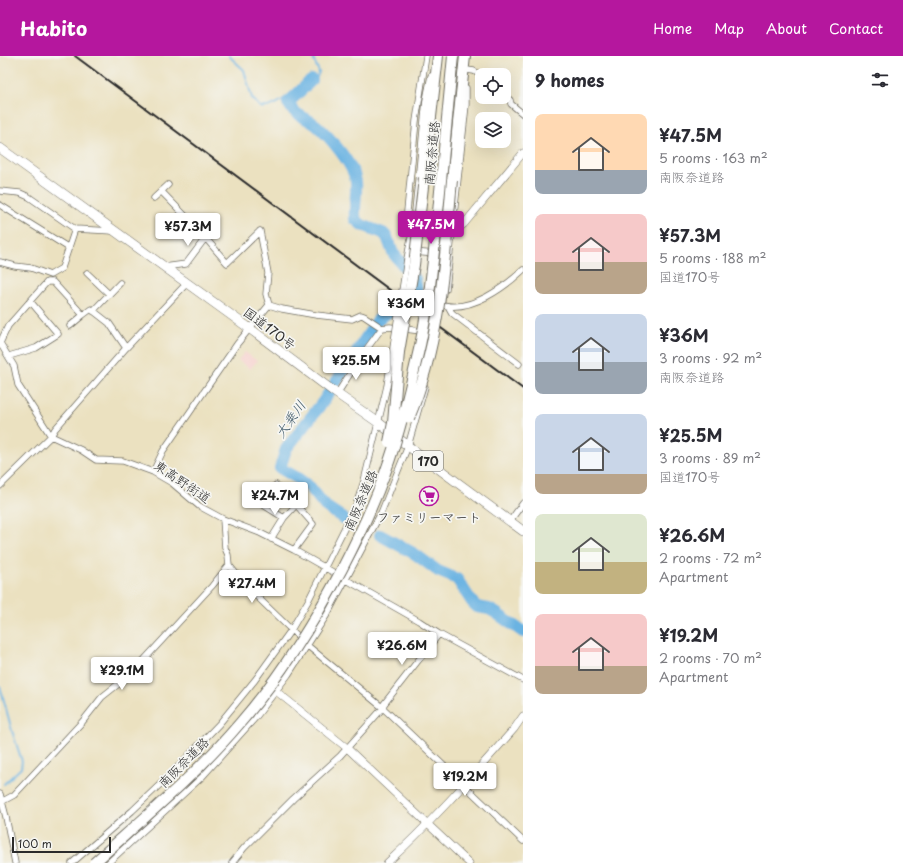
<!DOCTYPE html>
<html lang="en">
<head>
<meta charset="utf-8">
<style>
	:root { --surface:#fff; --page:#f7f7f7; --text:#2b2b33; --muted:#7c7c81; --accent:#b5179e }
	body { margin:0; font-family:"Playpen Sans","Klee One",sans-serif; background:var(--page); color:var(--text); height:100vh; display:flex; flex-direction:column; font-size:15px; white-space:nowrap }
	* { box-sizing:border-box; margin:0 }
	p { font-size:13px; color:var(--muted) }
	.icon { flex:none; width:22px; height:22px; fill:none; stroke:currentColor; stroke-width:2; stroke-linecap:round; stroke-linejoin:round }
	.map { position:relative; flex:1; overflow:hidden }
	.sheet { display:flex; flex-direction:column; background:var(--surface); width:380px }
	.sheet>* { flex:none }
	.fabs { position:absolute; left:475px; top:12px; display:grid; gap:8px }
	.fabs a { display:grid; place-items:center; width:36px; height:36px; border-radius:8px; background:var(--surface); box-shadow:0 4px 16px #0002; font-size:20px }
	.scale { position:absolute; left:12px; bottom:10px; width:99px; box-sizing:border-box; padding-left:4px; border:2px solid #2b2b2b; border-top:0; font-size:11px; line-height:14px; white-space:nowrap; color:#2b2b2b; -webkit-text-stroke:3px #f6f6f2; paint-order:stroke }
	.price { position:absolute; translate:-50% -34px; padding:0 9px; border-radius:4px; background:#fff; color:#222; font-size:13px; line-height:26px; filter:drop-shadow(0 1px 2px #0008) }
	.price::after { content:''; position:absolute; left:50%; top:24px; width:12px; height:9px; margin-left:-6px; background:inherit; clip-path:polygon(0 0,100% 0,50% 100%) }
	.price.active { background:var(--accent); color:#fff }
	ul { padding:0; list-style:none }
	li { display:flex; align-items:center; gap:12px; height:100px; padding:0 12px }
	li span { display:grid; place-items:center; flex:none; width:112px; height:80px; border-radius:8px; color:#555 }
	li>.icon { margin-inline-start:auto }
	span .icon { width:48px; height:48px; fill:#fffc; stroke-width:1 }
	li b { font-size:17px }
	h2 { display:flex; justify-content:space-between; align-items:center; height:48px; padding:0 12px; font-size:17px }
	header { display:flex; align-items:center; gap:24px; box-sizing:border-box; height:56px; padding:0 20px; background:var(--accent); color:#fff }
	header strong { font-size:19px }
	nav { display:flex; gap:22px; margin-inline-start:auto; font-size:14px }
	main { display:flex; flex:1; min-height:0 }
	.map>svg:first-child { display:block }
	.built { fill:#f7d0cc }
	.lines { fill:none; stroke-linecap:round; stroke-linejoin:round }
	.stream { stroke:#6ab3e2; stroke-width:2 }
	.river { stroke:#6ab3e2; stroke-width:12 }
	.minor-casing { stroke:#6e6b5f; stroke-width:7 }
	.tertiary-casing { stroke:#6e6b5f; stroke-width:8 }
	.trunk-casing { stroke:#6e6b5f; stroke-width:10 }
	.motorway-casing { stroke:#6e6b5f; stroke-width:12 }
	.minor { stroke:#fff; stroke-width:5.5 }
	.tertiary { stroke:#fff; stroke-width:7 }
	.trunk { stroke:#fff; stroke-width:9 }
	.motorway { stroke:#fff; stroke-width:10 }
	.rail { stroke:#2b2b2b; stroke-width:2 }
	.minor-bridge-casing { stroke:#6e6b5f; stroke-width:7; stroke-linecap:butt }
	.motorway-bridge-casing { stroke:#6e6b5f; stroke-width:12; stroke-linecap:butt }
	.minor-bridge { stroke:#fff; stroke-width:5.5 }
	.motorway-bridge { stroke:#fff; stroke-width:10 }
	.labels { text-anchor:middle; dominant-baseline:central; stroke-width:3.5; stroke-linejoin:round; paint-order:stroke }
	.shield { fill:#f6f6f2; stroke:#686867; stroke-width:1 }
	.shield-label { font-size:12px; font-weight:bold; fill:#2b2b2b }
	.street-label { font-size:13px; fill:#2b2b2b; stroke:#f6f6f2 }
	.poi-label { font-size:13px; fill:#2b2b2b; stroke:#f6f6f2 }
	.water-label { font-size:14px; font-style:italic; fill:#415b6b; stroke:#f6f6f2 }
</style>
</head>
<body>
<header>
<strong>Habito</strong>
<nav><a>Home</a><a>Map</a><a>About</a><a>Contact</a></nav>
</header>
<main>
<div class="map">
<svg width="523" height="807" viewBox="0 0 523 807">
	<rect width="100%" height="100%" fill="#f6f6f2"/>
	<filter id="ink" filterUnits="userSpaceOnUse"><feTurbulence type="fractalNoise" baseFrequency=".025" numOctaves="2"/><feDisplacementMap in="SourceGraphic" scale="8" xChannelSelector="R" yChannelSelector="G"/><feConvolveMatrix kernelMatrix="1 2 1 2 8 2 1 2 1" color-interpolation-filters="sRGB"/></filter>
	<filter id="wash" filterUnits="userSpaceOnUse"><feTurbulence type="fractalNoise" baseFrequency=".012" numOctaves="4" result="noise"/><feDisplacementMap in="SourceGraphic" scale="16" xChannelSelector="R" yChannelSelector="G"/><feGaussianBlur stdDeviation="0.9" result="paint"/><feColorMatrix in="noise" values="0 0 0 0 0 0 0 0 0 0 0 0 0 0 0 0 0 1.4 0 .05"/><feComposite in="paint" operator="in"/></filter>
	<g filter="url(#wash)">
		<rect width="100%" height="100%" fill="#ebe1c0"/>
		<!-- built -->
		<path class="built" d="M245,296l12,9 -7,8 -12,-9z"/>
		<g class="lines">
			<!-- stream -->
			<path class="stream" d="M229,0l15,14 8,28 8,9c17,3 35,-18 46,-29l6,2 5,-3 2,-5 -7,-16
				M0,630l12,45 10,30 -1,7 -17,16"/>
			<!-- river -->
			<path class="river" d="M312,24l-24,23c10,16 16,12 28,22 13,11 38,40 40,57 1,12 -2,25 -1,37l7,6 21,8 4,4 6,16 22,26 3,17 -8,13 -22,3 -11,9 -55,82 -36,46 -6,19 19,11 11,8 15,19 18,12
				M380,479l35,19 23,17 19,8 15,23 5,5 12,2 7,4 27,19"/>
		</g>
	</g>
	<g filter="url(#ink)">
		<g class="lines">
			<!-- minor casing -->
			<g class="minor-casing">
				<path id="minor" d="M467,14l7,1 8,5
					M504,39l6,5 1,4 12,10
					M0,135l20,2 9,4 46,32 38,2
					M161,135l35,36 31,36 33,-32
					M154,142l14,-13
					M0,149l69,43
					M406,165l10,-100 10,-65
					M413,196l23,2
					M407,203l7,-37 12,-122 5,-24
					M0,206l15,4 16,2 19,7 12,-7 13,-39
					M164,211l22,-3 26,-35
					M87,217l22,21
					M446,233l20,-184v-17
					M269,249l13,4 34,6 36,4 9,-4 3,1 18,12
					M443,249c28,7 61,-17 80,-35
					M448,250l4,7 67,51
					M93,255l27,-28
					M70,270l13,-11
					M0,287l14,23 4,19 33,51 30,14 15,10 27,1 30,11 19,11 27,23 24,13 37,14 34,17 125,71 20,13 84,46
					M0,287l8,-17 39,-44h6l30,33 8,-6 18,14 17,25
					M9,300l27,-8 22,-14 -28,-33
					M337,338l23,-36 22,-30 8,-1 46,6
					M153,416l10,-21 74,-107 32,-39 -3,-11 2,-21 -8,-42
					M0,430l51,-50 4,-7 71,-81 61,-65
					M284,462l-27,-17 19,-16 17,16 20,23 -19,26
					M223,463l2,29 3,7 1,10 17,21 62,60 75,62 140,133
					M510,465l13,-18
					M271,483l13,-21 12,-13
					M0,738l6,23 9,46
					M3,745l11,-6 69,-74 19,-24 29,-23 81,-88 17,-21
					M72,807l60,-52 38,-36 49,-51 36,-44 36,-50 17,-29 48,-96 8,-24 23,-95
					M108,807l95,-87 53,-59 32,-42 40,-62 53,-100 27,-67 17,-59
					M232,807l12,-15 49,-49 47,-43 43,-48 1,-4 55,-70"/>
			</g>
			<!-- tertiary casing -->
			<g class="tertiary-casing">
				<path id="tertiary" d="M406,165l54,6 4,-3 59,-71
					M276,635l71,57 122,115
					M387,807c45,-41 86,-88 127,-134l9,-13"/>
			</g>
			<!-- trunk casing -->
			<g class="trunk-casing">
				<path id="trunk" d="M0,92l249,180 84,63 46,32 29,23 115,85"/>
			</g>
			<!-- motorway casing -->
			<g class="motorway-casing">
				<path id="motorway" d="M424,122l14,-122
					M452,124l13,-124"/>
			</g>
			<!-- minor -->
			<use href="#minor" class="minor"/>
			<!-- tertiary -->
			<use href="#tertiary" class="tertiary"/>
			<!-- trunk -->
			<use href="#trunk" class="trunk"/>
			<!-- motorway -->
			<use href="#motorway" class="motorway"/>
			<!-- rail -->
			<path class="rail" d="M75,0l448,333"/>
			<!-- minor-bridge casing -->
			<g class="minor-bridge-casing">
				<path id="minor-bridge" d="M387,330l20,-127"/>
			</g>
			<!-- motorway-bridge casing -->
			<g class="motorway-bridge-casing">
				<path id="motorway-bridge" d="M409,362c31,-73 36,-160 43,-238
					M389,386l4,-19 6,-71 15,-87 10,-87
					M94,807c50,-45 103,-89 146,-140 41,-47 73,-99 102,-154 16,-31 31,-63 43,-96 14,-38 23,-76 32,-115 12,-48 16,-98 21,-146 5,-52 10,-104 15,-156"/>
			</g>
			<!-- minor-bridge -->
			<use href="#minor-bridge" class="minor-bridge"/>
			<!-- motorway-bridge -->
			<use href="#motorway-bridge" class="motorway-bridge"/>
		</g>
	</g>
	<!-- icons -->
	<defs>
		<g id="supermarket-ring" transform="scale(1)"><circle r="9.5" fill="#f6f6f2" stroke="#b5179e" stroke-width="1.5"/><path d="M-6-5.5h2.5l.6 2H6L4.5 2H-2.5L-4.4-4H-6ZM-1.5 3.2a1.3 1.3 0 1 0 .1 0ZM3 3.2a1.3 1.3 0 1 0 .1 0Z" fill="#b5179e"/></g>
	</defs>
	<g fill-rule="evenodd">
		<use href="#supermarket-ring" x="429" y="440"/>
	</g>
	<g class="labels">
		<!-- shield labels -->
		<rect class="shield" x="413" y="395" width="30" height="20" rx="3"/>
		<g class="shield-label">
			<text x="428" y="405">170</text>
		</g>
		<!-- street labels -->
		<g class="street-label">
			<text transform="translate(431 97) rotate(-85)">南阪奈道路</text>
			<text transform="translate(270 272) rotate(37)">国道170号</text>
			<text transform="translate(183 425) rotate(34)">東高野街道</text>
			<text transform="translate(360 444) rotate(-67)">南阪奈道路</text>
			<text transform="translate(183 706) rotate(-45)">南阪奈道路</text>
		</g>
		<!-- poi labels -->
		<g class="poi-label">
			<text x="429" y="460">ファミリーマート</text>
		</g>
		<!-- water labels -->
		<g class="water-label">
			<text transform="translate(290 363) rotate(-55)">大乗川</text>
		</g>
	</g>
</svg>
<div class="fabs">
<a><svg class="icon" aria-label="locate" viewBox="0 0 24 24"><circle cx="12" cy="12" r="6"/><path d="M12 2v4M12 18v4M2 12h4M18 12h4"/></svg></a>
<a><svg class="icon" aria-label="layers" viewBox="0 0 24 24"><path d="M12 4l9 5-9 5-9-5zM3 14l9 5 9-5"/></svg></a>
</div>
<div class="scale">100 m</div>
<b class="price active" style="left:431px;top:189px">¥47.5M</b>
<b class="price" style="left:188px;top:191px">¥57.3M</b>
<b class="price" style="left:406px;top:268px">¥36M</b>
<b class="price" style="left:356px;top:325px">¥25.5M</b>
<b class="price" style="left:275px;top:460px">¥24.7M</b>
<b class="price" style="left:252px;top:548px">¥27.4M</b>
<b class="price" style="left:402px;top:610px">¥26.6M</b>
<b class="price" style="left:122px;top:635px">¥29.1M</b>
<b class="price" style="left:465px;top:741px">¥19.2M</b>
</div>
<section class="sheet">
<h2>9 homes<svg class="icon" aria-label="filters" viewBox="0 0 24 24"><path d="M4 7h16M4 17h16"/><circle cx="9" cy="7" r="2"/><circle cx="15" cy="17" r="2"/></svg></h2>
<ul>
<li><span style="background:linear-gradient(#ffd9b3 70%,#9aa5b1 0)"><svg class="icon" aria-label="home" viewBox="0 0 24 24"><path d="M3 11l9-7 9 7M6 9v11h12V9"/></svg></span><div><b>¥47.5M</b><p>5 rooms · 163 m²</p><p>南阪奈道路</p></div></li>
<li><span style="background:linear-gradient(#f6c9c9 60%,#b9a48a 0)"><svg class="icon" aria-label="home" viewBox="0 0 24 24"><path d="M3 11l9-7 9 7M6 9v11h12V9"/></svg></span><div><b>¥57.3M</b><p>5 rooms · 188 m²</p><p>国道170号</p></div></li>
<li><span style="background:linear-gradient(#c9d6e8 60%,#9aa5b1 0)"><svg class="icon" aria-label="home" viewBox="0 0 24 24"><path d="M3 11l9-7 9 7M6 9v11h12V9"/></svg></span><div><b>¥36M</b><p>3 rooms · 92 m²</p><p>南阪奈道路</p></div></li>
<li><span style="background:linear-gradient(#c9d6e8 75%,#b9a48a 0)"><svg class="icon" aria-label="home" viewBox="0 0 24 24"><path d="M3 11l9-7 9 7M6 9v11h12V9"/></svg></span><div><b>¥25.5M</b><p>3 rooms · 89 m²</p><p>国道170号</p></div></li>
<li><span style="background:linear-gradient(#dfe7d0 60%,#c2b280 0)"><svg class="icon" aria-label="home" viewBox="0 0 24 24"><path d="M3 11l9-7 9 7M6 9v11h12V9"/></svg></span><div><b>¥26.6M</b><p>2 rooms · 72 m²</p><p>Apartment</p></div></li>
<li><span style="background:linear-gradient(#f6c9c9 65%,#b9a48a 0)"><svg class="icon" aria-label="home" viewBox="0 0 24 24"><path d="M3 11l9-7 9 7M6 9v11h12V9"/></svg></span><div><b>¥19.2M</b><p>2 rooms · 70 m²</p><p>Apartment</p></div></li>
</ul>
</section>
</main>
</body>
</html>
